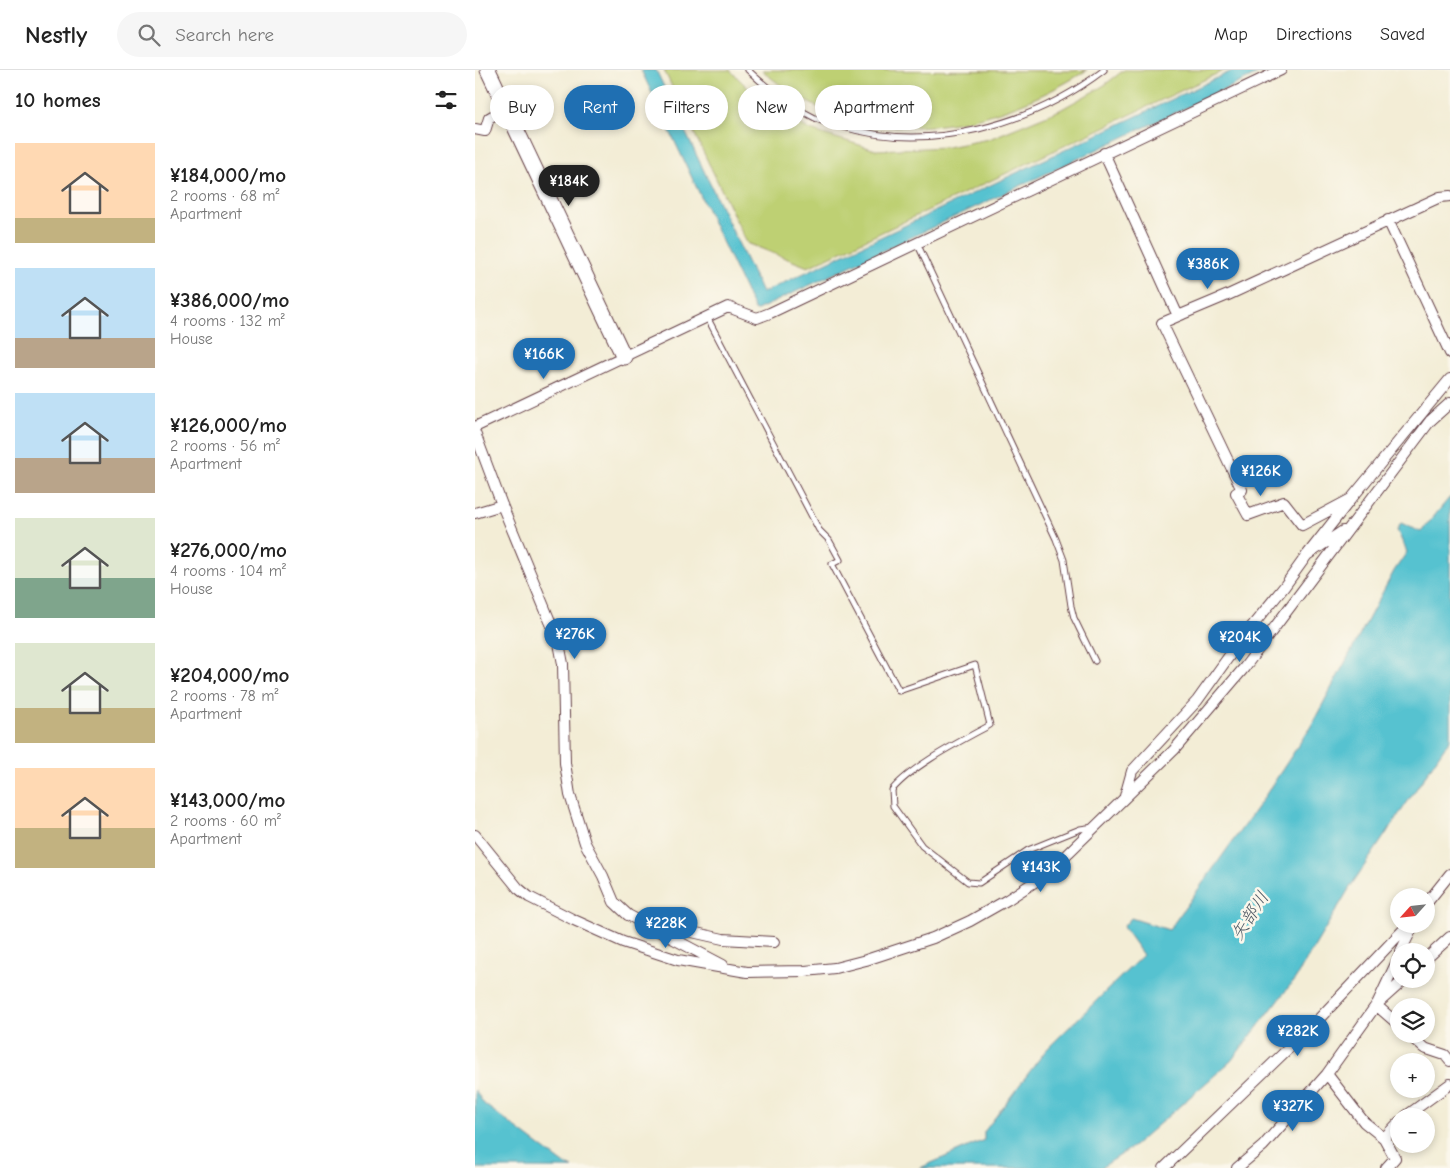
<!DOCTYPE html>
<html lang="en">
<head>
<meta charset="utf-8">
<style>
	:root { --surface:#fff; --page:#f6f6f6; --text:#222; --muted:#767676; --line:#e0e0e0; --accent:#1f6fb2 }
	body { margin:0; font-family:"Comic Neue","Klee One",sans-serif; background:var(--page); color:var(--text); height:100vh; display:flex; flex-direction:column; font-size:19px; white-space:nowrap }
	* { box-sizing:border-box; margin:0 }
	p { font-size:16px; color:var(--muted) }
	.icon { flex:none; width:28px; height:28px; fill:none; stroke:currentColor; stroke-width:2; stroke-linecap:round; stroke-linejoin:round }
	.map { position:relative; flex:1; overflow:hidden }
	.details { display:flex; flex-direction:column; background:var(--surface); width:475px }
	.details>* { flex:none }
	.guide { position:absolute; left:15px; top:15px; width:475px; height:45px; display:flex; gap:10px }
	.needle { width:32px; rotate:243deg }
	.fabs { position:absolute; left:915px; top:818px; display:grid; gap:10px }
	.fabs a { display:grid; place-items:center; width:45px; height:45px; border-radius:50%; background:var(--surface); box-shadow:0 2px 8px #0003; font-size:25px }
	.price { position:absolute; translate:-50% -42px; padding:0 11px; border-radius:18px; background:var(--accent); color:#fff; font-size:16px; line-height:32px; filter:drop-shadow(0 1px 2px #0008) }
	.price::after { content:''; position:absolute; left:50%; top:30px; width:15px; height:11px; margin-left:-8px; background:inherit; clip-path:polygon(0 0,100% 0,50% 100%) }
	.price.on { background:#222; color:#fff }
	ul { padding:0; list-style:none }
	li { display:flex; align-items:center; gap:15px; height:125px; padding:0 15px }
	li span { display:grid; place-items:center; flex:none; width:140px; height:100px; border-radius:0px; color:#555 }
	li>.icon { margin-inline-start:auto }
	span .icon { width:60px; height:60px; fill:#fffc; stroke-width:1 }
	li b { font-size:21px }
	h2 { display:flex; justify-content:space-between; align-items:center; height:60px; padding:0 15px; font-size:21px }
	.tag { padding:0 18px; border-radius:22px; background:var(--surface); box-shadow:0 2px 8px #0003; font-size:18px; line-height:45px }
	.tag.on { background:var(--accent); color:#fff }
	header { display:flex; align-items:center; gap:30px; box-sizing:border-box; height:70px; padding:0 25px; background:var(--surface); border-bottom:1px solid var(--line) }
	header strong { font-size:24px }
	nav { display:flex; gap:28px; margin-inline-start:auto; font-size:18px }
	.search { width:350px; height:45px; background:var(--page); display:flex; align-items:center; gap:12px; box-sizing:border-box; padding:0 18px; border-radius:28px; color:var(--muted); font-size:19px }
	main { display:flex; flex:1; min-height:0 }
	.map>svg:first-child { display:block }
	.green { fill:#bed073; stroke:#84784f }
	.water { fill:#56c2d0; stroke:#50707e }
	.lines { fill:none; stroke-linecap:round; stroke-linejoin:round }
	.lane-casing { stroke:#633e45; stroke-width:7 }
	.street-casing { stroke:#633e45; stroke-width:12 }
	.secondary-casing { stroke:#633e45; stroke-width:17 }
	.lane { stroke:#fff; stroke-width:5 }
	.street { stroke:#fff; stroke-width:10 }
	.secondary { stroke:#fff; stroke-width:15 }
	.labels { text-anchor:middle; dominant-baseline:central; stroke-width:5; stroke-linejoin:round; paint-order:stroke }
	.water-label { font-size:18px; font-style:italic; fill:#4e5865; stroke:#fbf7ec }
</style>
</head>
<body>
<header>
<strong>Nestly</strong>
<div class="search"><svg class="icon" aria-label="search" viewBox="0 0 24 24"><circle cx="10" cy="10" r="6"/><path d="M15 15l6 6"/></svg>Search here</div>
<nav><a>Map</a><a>Directions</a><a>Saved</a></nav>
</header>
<main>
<section class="details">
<h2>10 homes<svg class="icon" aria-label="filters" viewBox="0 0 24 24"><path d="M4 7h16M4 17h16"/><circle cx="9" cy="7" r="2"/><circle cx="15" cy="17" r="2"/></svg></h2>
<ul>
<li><span style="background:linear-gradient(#ffd9b3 75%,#c2b280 0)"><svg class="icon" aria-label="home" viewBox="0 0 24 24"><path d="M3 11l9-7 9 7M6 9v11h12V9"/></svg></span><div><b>¥184,000/mo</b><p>2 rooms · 68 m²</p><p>Apartment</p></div></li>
<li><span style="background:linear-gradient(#bfe0f5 70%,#b9a48a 0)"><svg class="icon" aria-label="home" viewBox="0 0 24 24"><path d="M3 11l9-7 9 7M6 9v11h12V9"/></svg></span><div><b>¥386,000/mo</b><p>4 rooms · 132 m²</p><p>House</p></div></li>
<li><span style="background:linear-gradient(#bfe0f5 65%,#b9a48a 0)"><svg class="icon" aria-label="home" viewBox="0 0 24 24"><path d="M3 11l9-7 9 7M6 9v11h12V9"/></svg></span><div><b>¥126,000/mo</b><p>2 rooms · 56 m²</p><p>Apartment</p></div></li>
<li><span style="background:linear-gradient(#dfe7d0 60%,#7fa58c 0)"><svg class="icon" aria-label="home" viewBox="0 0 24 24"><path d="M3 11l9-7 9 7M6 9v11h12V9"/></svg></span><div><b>¥276,000/mo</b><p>4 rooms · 104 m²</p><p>House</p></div></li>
<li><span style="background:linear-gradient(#dfe7d0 65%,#c2b280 0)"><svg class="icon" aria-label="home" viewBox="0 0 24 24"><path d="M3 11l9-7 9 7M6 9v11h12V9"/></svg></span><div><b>¥204,000/mo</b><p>2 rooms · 78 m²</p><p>Apartment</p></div></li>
<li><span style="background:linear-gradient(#ffd9b3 60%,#c2b280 0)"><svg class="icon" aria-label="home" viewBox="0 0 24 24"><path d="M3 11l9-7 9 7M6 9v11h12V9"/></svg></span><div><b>¥143,000/mo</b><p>2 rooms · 60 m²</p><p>Apartment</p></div></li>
</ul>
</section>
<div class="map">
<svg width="975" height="1098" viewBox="0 0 975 1098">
	<rect width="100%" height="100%" fill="#fbf7ec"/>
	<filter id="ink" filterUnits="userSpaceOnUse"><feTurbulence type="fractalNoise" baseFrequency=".02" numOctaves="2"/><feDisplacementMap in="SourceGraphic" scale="10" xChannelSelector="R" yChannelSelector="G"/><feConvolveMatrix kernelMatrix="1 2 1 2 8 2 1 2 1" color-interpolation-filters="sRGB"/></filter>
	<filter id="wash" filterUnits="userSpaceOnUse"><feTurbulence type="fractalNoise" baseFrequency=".0096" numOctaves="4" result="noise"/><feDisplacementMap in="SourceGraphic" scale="20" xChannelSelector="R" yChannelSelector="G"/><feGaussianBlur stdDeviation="1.12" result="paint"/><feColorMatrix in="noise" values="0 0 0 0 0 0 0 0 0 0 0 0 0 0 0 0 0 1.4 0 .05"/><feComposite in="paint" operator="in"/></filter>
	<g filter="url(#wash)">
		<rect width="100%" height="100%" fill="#f3edd6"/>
		<!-- green -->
		<path class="green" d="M189,0h66l27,27 53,33 66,20 71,-3 42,-8 71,-29 43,-24 21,-16h101l-417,197 -61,-24z
			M287,0l310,1 15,-1c-100,64 -229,87 -325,0z"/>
		<!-- water -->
		<path class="water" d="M166,0h15l106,223 472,-223h32l-511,241z
			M975,427v242l-98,145 -57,95 -64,82 -97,85 -33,22h-181l64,-28v-8l62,-82 97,-95 -20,-28 8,-9 38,12 94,-131 48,-73 83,-155 13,-19 -10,-22 4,-7 20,9z
			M0,1020l9,14 80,60 9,4h-98z"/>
	</g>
	<g filter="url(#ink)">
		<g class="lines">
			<!-- lane casing -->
			<g class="lane-casing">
				<path id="lane" d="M273,0c20,19 42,36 67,48 8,4 17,6 25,8 89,28 192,-1 264,-56
					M442,173l139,296 8,21 7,46 3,12 21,43
					M232,247l112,213 10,10 11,20 -8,4 67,127 76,-26 15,60c-29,16 -77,40 -98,65l1,16 29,40 46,36 11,1 49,-33 52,-21 14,-2"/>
			</g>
			<!-- street casing -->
			<g class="street-casing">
				<path id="street" d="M0,59l10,2 4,-13 17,-10
					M629,83l74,163 50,-21 212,-98 10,-1
					M913,150l62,133
					M708,244l-21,9 80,167 -6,3 12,22 36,-13 18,23 49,-26 -44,56
					M0,357l253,-120 29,11 13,-5 511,-243
					M0,363l27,72 57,138 4,21 2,99 5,32 15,48 18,33 11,26 14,13 95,50
					M876,429l99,-120
					M0,443l27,-8
					M650,726l7,-25 65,-70 43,-60 44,-54 23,-32 36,-24
					M0,765l43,53 11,9 45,23 49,22 55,18 69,12 58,-1 30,-3 31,-8 67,-22 37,-17 37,-21 29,-19 27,-23 111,-108 70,-82 186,-247 20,-18
					M951,834l24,-30
					M177,853l71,16 51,3
					M926,881l13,-27
					M951,889l24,-22
					M924,955l-23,-20 29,-26
					M933,964l16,14 21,7 5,6
					M852,1004l37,48 20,16 15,-16
					M931,1046l44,-32
					M909,1068l11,20 -9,10
					M689,1098l151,-145 94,-99
					M762,1098l26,-22 64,-72 50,-70 22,-47"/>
			</g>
			<!-- secondary casing -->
			<g class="secondary-casing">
				<path id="secondary" d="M13,0l136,287"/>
			</g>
			<!-- lane -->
			<use href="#lane" class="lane"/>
			<!-- street -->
			<use href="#street" class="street"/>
			<!-- secondary -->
			<use href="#secondary" class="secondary"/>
		</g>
	</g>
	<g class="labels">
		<!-- water labels -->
		<g class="water-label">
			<text transform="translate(775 846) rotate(-57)">矢部川</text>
		</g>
	</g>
</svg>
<div class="fabs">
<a><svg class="needle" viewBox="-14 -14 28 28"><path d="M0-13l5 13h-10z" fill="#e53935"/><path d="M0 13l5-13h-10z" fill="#767676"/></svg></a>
<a><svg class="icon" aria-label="locate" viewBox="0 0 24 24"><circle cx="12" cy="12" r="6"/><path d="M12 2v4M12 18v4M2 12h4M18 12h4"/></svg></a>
<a><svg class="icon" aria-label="layers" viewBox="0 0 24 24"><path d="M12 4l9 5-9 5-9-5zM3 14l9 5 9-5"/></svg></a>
<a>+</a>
<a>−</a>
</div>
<b class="price on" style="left:94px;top:137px">¥184K</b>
<b class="price" style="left:733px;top:220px">¥386K</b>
<b class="price" style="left:69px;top:310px">¥166K</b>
<b class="price" style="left:786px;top:427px">¥126K</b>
<b class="price" style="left:100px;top:590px">¥276K</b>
<b class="price" style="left:765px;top:593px">¥204K</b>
<b class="price" style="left:566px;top:823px">¥143K</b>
<b class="price" style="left:191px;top:879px">¥228K</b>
<b class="price" style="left:823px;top:987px">¥282K</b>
<b class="price" style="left:818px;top:1062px">¥327K</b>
<div class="guide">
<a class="tag">Buy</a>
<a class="tag on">Rent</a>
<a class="tag">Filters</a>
<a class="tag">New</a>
<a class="tag">Apartment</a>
</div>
</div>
</main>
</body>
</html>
